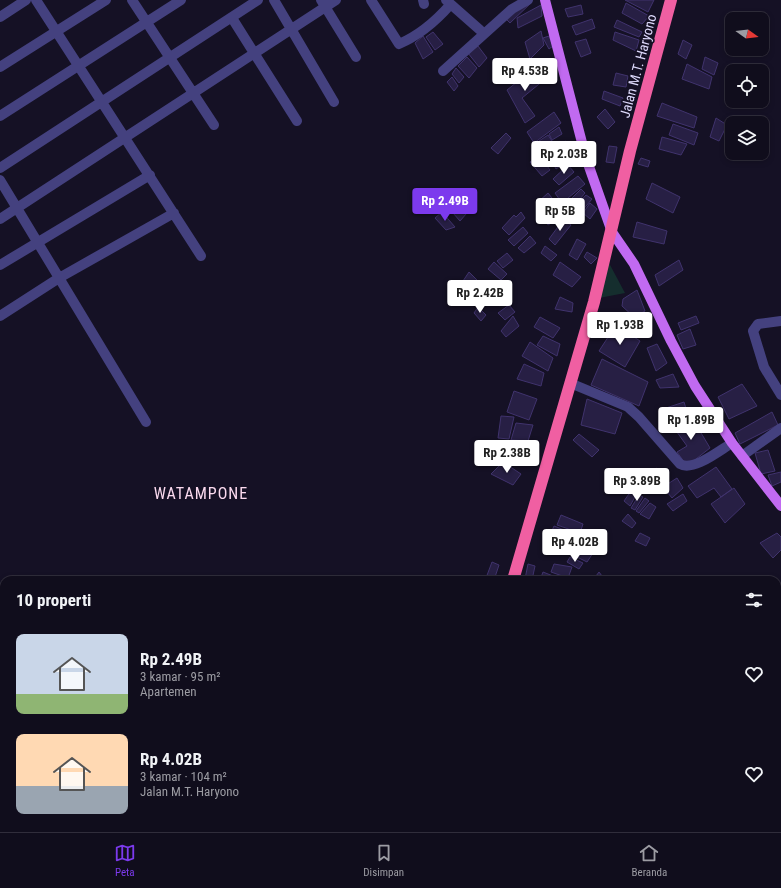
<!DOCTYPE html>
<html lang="id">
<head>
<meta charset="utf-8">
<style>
	:root { --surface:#100d1c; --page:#1e1b29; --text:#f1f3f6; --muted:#9c9ca3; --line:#302d3b; --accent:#7c3aed }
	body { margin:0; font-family:"Roboto Condensed",sans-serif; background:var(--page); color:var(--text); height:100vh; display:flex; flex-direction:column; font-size:15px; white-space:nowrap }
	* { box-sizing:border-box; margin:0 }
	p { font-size:13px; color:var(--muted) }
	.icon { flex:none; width:22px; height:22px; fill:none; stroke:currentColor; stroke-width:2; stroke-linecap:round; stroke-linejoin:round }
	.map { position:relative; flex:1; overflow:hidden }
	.side { position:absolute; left:0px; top:576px; width:781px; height:256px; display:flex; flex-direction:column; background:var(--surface); border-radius:12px 12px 0 0; box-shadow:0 2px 6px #0003,0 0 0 1px var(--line) }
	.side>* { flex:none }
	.needle { width:26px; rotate:104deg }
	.tools { position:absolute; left:725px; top:12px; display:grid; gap:8px }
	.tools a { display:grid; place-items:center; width:44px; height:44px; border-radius:8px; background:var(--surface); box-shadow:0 2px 6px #0003,0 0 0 1px var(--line); font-size:20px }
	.price { position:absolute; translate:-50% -34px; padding:0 9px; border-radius:4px; background:#fff; color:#222; font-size:13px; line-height:26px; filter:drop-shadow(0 1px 2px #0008) }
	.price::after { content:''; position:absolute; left:50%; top:24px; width:12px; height:9px; margin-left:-6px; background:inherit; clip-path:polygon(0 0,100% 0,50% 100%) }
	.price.selected { background:var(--accent); color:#fff }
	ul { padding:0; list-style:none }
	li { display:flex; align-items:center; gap:12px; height:100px; padding:0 16px }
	li span { display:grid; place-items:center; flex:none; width:112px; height:80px; border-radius:8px; color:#555 }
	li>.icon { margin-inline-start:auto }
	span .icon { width:48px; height:48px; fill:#fffc; stroke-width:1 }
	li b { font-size:17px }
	h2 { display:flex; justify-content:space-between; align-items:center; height:48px; padding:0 16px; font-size:17px }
	.menu { display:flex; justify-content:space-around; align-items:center; height:56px; border-top:1px solid var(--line); background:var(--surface); font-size:11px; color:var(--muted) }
	.menu a { display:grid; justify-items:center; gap:2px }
	.menu .selected { color:var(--accent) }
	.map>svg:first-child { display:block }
	.park { fill:#152e2e }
	.building { fill:#271f44; stroke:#40336d }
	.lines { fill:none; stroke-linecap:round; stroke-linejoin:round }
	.minor { stroke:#44417f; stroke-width:10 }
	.major { stroke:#c16af1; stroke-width:10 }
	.highway { stroke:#f05fa2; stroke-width:12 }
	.labels { text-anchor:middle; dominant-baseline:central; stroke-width:3.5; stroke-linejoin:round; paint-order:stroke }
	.street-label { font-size:14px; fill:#ddd9fb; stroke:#151125 }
	.quarter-label { font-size:16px; letter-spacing:1px; fill:#fbdaef; stroke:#151125 }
</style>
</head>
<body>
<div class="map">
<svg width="781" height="832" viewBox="0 0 781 832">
	<rect width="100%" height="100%" fill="#151125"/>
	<!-- park -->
	<path class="park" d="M609,263l16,30 -26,5z"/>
	<!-- building -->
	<path class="building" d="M625,0h29l-6,12z
		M532,2l-22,21 -9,-9z
		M626,3l23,13 -7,8 -20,-11z
		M541,5l1,11 -24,12 -1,-10z
		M581,5l2,9 -15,3 -3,-8z
		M592,19l3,9 -19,7 -4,-9z
		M617,20l25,12 -3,5 -25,-10z
		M541,31l3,14 -14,14 -5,-17z
		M433,32l10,12 -8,6 -9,-13z
		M615,32l24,8 -3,11 -23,-11z
		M423,36l10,16 -10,7 -8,-16z
		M549,36l4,10 -4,3 -6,-11z
		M586,39l5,14 -10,4 -6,-15z
		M683,40l9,5 -6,14 -8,-5z
		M478,46l9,12 -8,9 -11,-14z
		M467,57l10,11 -8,10 -11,-12z
		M705,57l13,6 -4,12 -12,-6z
		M687,64l25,13 -3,12 -27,-10z
		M537,66l7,14 -22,18 13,18 -10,7 -18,-33z
		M456,68l8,9 -5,6 -7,-9z
		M616,73l12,3 -2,11 -13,-2z
		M452,77l6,9 -4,5 -7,-9z
		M604,91l19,7 -3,8 -18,-7z
		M662,103l35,14 -3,11 -37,-12z
		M605,109l10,13 -7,7 -11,-12z
		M554,112l7,11 -27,20 -7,-11z
		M716,118l11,7 -8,16 -9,-4z
		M673,124l25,9 -4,12 -25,-10z
		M559,127l3,7 -10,6 -3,-6z
		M506,133l5,5 -13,16 -7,-6z
		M548,135l4,6 -12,8 -4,-6z
		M662,137l25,7 -6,11 -22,-6z
		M566,141l10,15 -20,13 -8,-16z
		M609,146l8,1 -3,16 -8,-1z
		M539,155l11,15 -8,6 -12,-14z
		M641,158l9,3 -2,6 -10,-3z
		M568,165l6,7 -15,13 -6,-6z
		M578,176l7,8 -23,19 -7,-10z
		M652,183l28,14 -7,16 -27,-14z
		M581,189l4,4 -12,14 -5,-5z
		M548,193l8,10 -10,9 -8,-10z
		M586,195l6,4 -11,13 -6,-5z
		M466,200l7,6 -13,15 -7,-8z
		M590,203l7,6 -7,10 -7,-6z
		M442,212l13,15 -9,3 -11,-12z
		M521,212l4,6 -16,17 -7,-7 12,-13 2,2z
		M555,212l3,7 -10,6 -3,-5z
		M563,220l8,5 -16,20 -6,-6z
		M637,222l30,9 -3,13 -31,-7z
		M523,227l5,6 -14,13 -6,-6z
		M530,236l6,7 -12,10 -6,-5z
		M577,239l9,5 -9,16 -8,-5z
		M545,246l12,9 -6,6 -10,-8z
		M587,252l10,6 -6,6 -7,-7z
		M507,253l6,7 -10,8 -6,-7z
		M679,260l4,10 -24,16 -4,-11z
		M494,262l13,12 -6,6 -13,-11z
		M560,262l21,15 -9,10 -19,-12z
		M469,272l8,8 -9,9 -7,-5z
		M637,290l8,21 -11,6 -12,-11 1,-7z
		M503,291l6,7 -10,8 -6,-7z
		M560,297l13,6 -1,9 -17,-3z
		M509,305l6,7 -10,8 -7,-7z
		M478,307l8,8 -5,6 -7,-8z
		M513,316l6,10 -13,11 -5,-6z
		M696,316l3,7 -18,7 -3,-7z
		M540,317l20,11 -7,10 -19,-11z
		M616,325l24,16 -15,26 -26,-16z
		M690,329l6,16 -13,4 -6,-14z
		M543,336l17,8 -3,12 -20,-11z
		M530,342l23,16 -5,13 -26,-15z
		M657,344l10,19 -11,8 -9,-23z
		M602,359l46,23 -9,24 -48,-21z
		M524,364l20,9 -3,13 -24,-7z
		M673,374l6,13 -19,1 -4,-8z
		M742,384l15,22 -28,13 -11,-22z
		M514,391l23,8 -8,21 -22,-8z
		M587,399l35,14 -7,21 -34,-9z
		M684,402l4,13 -16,8 -6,-15z
		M772,412l6,13 -38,19 -5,-11z
		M501,416l13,1 -5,22 -11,-1z
		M691,416l19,32 -23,18 -10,-14 10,-6 -13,-18z
		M516,423l17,2 -5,16 -17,-1z
		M579,434l20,16 -7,7 -19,-17z
		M503,442l13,8 -11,9 -11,-9z
		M768,450l7,21 -14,3 -6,-21z
		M503,462l18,12 -8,11 -22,-11z
		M716,467l16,22 -11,8 -7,-9 -17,10 -9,-12z
		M657,468l7,8 -13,10 -8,-8z
		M781,472v10l-9,4 -4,-11z
		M677,478l6,10 -11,10 -9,-11z
		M633,488l4,5 -7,13 -6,-5z
		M734,488l11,16 -20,19 -14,-19z
		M683,494l4,7 -14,10 -6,-7z
		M639,495l4,2 -8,13 -4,-2z
		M645,498l4,3 -10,12 -3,-2z
		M650,503l6,4 -7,12 -9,-5z
		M628,514l8,9 -4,5 -10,-7z
		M561,515l22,9 -3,9 -23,-8z
		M554,526l23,9 -4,16 -25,-11z
		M640,533l10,5 -4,8 -11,-5z
		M777,533l4,4v13l-8,8 -13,-15z
		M578,546l15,7 -6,9 -14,-7z
		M570,557l13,6 -4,6 -12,-7z
		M492,562l7,3 -5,15 -8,-2z
		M528,564l7,2 -3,14 -7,-1z
		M554,564l18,3 -4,11 -17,-6z
		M543,572l20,8h-23z
		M599,572l6,8h-12z
		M487,828h15l3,3 -14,1z
		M586,828h15l-4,4h-14z"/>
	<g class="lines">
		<!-- minor -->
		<path class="minor" d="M36,0l165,256
			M132,0l82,125
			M274,0l60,102
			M321,0l35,57
			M371,0l28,44c21,-9 36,-22 51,-39
			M423,0l1,4
			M446,0l34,30
			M0,17l26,-17
			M232,18l65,103
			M0,67l106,-67
			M443,71l69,-62 16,-9
			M0,116l181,-116
			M0,168l258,-168
			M0,180l146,242
			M0,219l336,-219
			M0,265l150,-90
			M0,316l59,-38 115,-65
			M781,321l-23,3 -5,7 11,36 17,28
			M570,383l58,24 11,10 41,47c13,8 40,-14 52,-21
			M742,456l39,-28
			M0,639l4,-1
			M247,828l3,4
			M335,828l4,4
			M606,828l6,4
			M224,832l2,-4"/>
		<!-- major -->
		<path class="major" d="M545,0l41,158 26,74 22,32 37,77 24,45 37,57 49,63"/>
		<!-- highway -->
		<path class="highway" d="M513,580l81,-278 36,-151 41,-151
			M440,832l1,-4"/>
	</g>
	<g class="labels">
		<!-- street labels -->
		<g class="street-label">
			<text transform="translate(638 66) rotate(-75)">Jalan M.T. Haryono</text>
		</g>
		<!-- quarter labels -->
		<g class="quarter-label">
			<text x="201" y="493">WATAMPONE</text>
		</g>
	</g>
</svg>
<div class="tools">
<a><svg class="needle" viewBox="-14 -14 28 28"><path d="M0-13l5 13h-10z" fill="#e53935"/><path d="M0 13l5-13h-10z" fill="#9c9ca3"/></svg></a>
<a><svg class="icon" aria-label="locate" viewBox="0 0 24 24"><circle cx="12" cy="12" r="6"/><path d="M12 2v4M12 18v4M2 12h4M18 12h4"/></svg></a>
<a><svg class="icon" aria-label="layers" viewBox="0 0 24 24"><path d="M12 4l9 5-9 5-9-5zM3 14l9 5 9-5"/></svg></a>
</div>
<b class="price" style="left:525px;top:92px">Rp 4.53B</b>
<b class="price" style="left:564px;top:175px">Rp 2.03B</b>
<b class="price selected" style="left:445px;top:222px">Rp 2.49B</b>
<b class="price" style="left:560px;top:232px">Rp 5B</b>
<b class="price" style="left:480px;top:314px">Rp 2.42B</b>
<b class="price" style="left:620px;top:346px">Rp 1.93B</b>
<b class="price" style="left:691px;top:441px">Rp 1.89B</b>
<b class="price" style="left:507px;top:474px">Rp 2.38B</b>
<b class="price" style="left:637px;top:502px">Rp 3.89B</b>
<b class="price" style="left:575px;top:563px">Rp 4.02B</b>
<section class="side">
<h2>10 properti<svg class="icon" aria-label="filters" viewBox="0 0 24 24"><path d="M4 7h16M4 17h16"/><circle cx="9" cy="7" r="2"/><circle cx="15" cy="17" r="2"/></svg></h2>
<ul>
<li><span style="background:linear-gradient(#c9d6e8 75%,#8fb573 0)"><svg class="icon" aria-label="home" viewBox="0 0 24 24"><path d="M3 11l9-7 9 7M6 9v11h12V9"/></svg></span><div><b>Rp 2.49B</b><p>3 kamar · 95 m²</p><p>Apartemen</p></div><svg class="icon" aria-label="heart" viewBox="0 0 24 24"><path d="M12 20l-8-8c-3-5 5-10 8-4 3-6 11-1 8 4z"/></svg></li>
<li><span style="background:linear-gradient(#ffd9b3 65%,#9aa5b1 0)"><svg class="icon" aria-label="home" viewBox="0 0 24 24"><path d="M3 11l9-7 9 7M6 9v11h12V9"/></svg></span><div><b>Rp 4.02B</b><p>3 kamar · 104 m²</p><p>Jalan M.T. Haryono</p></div><svg class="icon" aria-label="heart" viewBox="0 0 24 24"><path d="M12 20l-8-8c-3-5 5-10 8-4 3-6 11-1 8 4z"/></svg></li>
</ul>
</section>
</div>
<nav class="menu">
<a class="selected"><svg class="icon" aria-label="map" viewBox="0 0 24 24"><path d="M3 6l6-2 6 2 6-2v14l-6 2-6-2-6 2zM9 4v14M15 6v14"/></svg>Peta</a>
<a><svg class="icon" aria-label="saved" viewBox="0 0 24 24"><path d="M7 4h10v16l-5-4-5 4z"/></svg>Disimpan</a>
<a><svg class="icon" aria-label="home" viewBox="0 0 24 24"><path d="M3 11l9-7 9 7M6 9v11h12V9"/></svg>Beranda</a>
</nav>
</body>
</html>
